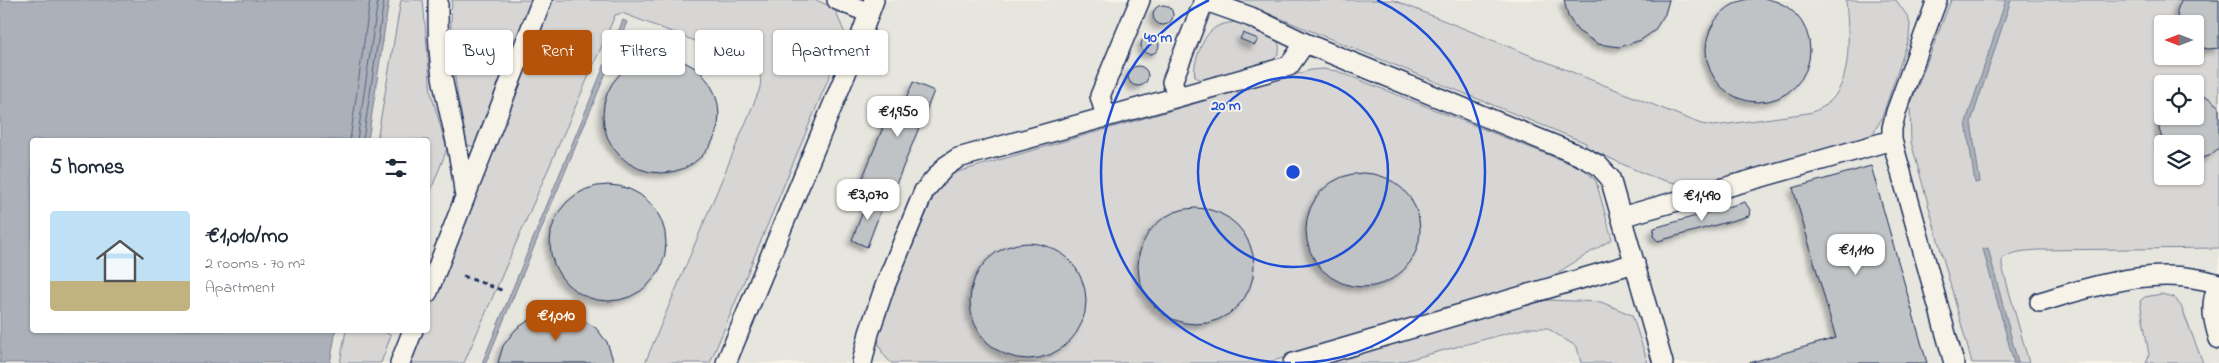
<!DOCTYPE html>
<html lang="en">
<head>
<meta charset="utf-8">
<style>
	:root { --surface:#fff; --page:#f6f6f7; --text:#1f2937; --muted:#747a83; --accent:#b45309 }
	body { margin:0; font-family:"Indie Flower",sans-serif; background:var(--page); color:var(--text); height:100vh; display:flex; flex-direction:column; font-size:19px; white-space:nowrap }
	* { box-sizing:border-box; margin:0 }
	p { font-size:16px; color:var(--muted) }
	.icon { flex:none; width:28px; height:28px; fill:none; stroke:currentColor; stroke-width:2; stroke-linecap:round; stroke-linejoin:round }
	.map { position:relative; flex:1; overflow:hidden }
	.panel { position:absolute; left:30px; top:138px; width:400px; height:195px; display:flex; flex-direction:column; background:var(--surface); border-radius:5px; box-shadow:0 1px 4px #0004 }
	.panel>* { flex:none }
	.top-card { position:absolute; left:445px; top:30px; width:475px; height:45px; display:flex; gap:10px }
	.needle { width:32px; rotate:270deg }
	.controls { position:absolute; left:2154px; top:15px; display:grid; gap:10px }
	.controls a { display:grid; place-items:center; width:50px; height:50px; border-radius:5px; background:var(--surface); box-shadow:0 1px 4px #0004; font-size:25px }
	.price { position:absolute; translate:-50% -42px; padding:0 11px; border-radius:10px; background:#fff; color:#222; font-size:16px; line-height:32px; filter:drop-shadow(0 1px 2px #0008) }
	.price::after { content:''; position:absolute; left:50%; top:30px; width:15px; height:11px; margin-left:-8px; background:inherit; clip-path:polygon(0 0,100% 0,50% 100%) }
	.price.on { background:var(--accent); color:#fff }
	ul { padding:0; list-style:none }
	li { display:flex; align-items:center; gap:15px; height:125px; padding:0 20px }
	li span { display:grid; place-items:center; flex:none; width:140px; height:100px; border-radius:5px; color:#555 }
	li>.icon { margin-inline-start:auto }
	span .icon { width:60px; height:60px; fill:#fffc; stroke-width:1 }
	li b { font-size:21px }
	h2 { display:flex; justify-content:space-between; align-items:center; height:60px; padding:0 20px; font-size:21px }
	.chip { padding:0 18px; border-radius:5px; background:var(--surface); box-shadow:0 1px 4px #0004; font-size:18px; line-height:45px }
	.chip.on { background:var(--accent); color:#fff }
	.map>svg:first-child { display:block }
	.built { fill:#e6e5de; fill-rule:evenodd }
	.green { fill:#d7d6d4; stroke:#798299; fill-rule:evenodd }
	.water { fill:#acb0b9; stroke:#727c95 }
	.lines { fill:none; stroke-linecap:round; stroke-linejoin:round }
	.shore { stroke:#556382; stroke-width:1 }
	.building { fill:#c0c3c5; stroke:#1b2f5e; filter:url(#shadow) }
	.service-casing { stroke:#1b2f5e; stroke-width:22 }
	.path { stroke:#1b2f5e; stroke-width:3; stroke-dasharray:5 4; stroke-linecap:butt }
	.service { stroke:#f7f3e8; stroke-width:19 }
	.ring { fill:none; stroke:#1d4ed8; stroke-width:2.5 }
	.centre { fill:#1d4ed8; stroke:#f7f3e8; stroke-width:2.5 }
	.ring-label { font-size:15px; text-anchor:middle; font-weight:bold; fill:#1d4ed8; stroke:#f7f3e8; stroke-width:4; stroke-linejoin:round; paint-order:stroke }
</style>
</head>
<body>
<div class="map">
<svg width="2219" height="363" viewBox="0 0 2219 363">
	<defs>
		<filter id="shadow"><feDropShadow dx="-4.5" dy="4.5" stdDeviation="2.5" flood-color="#0004"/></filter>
	</defs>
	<rect width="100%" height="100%" fill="#f7f3e8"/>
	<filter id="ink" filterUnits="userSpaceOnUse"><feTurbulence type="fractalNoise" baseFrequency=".02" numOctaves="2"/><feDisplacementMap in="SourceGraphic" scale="10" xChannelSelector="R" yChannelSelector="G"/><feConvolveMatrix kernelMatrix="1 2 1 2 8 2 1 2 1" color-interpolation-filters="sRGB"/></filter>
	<g filter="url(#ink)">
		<!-- built -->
		<path class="built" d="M372,0h1847v363h-1921l7,-33h123v-190h-84zM2162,24h33v32h-33zM2162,84h33v32h-33zM2162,144h33v32h-33z"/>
		<!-- green -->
		<path class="green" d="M401,0h22l8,93 16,56 -19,49v-58h-51z
			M452,0h82l-59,147 -8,-2 -10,-53 -7,-52z
			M552,0h264l18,8 12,28 -136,327h-65l114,-272c3,-11 2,-19 -6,-28l-131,-50 -7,2 -2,5 -149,343h-56l13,-33h7v-17z
			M1235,0h158l308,124 13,2 94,-13c48,-11 41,-74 38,-113h50l12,17 2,7 -1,14 -28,82 -8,13 -8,6 -160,45c-42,5 -82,-21 -119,-37v-4z
			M1951,0h268v248l-180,2c-12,1 -27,1 -37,9v7l27,97h-57l-61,-221 -1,-36zM2162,24h33v32h-33zM2162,84h33v32h-33zM2162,144h33v32h-33z
			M1237,22c14,5 59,15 36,38l-70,20 -7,-2c-6,-9 7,-41 15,-47 7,-7 16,-8 26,-9z
			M1323,69l14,2 247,98 12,12 16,58 -68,42 -278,82h-375l-8,-9 -4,-9 -1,-12 16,-45 41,-95 5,-8 14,-12 357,-103z
			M2161,294l12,3 8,9 22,57h-57l3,-8 -9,-54 5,-4z
			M1547,300l54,2 31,13 16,48h-67l-4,-16 -30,-19h-20l-131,35h-74l201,-58z
			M346,330h33l12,5 -10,28h-41z"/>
		<!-- water -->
		<path class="water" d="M0,0h389l-21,140h-336v190h304l-6,33h-330z
			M2006,0h5l-40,122 9,60 -5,1 -9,-61z
			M623,20l4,2 -141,341h-4z
			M1988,248l30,115h-4l-31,-114z"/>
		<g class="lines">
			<!-- shore -->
			<path class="shore" d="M350,140l20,-140
				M357,140l21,-140
				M363,140l21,-140"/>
		</g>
		<!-- building -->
		<path class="building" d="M1706 50a52 52 0 1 1 104 0a52 52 0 1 1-104 0Z
			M1564,0h105l-4,14 -11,17 -13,9 -21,7 -22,-3 -20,-13 -10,-15z
			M2181,0h38v48l-11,1 -13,-3v-22h-17l-1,-13z
			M1153 15a10 10 0 1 1 20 0a10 10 0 1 1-20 0Z
			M1243,33l15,6 -3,6 -15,-6z
			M1141 45a9 9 0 1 1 18 0a9 9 0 1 1-18 0Z
			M603 115a58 58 0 1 1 116 0a58 58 0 1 1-116 0Z
			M1128 76a10 10 0 1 1 20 0a10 10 0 1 1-20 0Z
			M913,82l21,9 -40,98 -31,-12 27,-67 10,4z
			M2195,94l14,4 10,9v41l-10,8 -14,4v-16h-31l-5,-15 3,-16v3h33z
			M1871,166l56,197h-178l87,-25 -43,-150z
			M1306 230a57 57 0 1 1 114 0a57 57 0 1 1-114 0Z
			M550 243a58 58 0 1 1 116 0a58 58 0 1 1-116 0Z
			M869,196l15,6 -17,45 -15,-7z
			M1745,202l5,8 -1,6 -91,25 -5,-5 1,-8z
			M1138 266a58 58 0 1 1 116 0a58 58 0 1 1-116 0Z
			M970 301a58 58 0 1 1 116 0a58 58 0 1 1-116 0Z
			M552,313l25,4 18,10 12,15 7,21h-116l5,-17 13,-17 18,-12z"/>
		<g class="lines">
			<!-- service casing -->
			<g class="service-casing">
				<path id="service" d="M438,0c0,27 0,55 5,82 7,37 18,72 21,110
					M837,0l32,13
					M1203,0l48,17 54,26 276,113 17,9 12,13 53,185
					M1937,0l-41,112 -4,16v12l62,223
					M1178,97l-6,-15 32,-81
					M1106,117l-6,-21 40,-96
					M1621,217l271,-77
					M2219,284c-10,19 -6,36 0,55
					M428,292l114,-292
					M2040,302c58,-17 119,-38 179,-18
					M400,363l13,-33
					M726,363l130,-314 18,-49
					M862,363l7,-30 16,-47 39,-95 22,-25 12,-8 331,-92 16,-23
					M1293,363l342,-100"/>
			</g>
			<!-- path -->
			<path class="path" d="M463,276l41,15"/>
			<!-- service -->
			<use href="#service" class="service"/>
		</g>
	</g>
	<!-- distance rings -->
	<g class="ring">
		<circle cx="1293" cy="172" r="95"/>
		<path d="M1291 363A191 191 0 0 1 1209 0M1377 0A191 191 0 0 1 1295 363"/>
	</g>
	<circle cx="1293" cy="172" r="8" class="centre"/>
	<g class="ring-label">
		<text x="1158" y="42">40 m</text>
		<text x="1226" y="110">20 m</text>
	</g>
</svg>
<div class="controls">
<a><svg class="needle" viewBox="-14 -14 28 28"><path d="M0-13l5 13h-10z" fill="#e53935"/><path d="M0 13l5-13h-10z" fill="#747a83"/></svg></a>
<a><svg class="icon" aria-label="locate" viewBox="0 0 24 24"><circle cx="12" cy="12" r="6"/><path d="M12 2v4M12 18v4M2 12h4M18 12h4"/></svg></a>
<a><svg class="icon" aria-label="layers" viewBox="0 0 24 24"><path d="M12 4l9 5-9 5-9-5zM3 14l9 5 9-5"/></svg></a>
</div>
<b class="price" style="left:898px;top:138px">€1,950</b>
<b class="price" style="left:868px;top:221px">€3,070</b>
<b class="price" style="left:1702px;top:222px">€1,490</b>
<b class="price" style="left:1856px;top:276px">€1,110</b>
<b class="price on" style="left:556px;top:342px">€1,010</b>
<div class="top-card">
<a class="chip">Buy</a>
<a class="chip on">Rent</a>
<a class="chip">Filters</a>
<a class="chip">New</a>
<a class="chip">Apartment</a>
</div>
<section class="panel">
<h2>5 homes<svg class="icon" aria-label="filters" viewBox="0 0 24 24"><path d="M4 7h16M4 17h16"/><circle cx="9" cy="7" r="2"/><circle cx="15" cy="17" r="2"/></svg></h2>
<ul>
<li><span style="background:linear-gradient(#bfe0f5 70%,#c2b280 0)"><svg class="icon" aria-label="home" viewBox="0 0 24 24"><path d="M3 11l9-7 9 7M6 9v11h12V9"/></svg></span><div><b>€1,010/mo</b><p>2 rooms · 70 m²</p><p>Apartment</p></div></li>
</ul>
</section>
</div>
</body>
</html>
